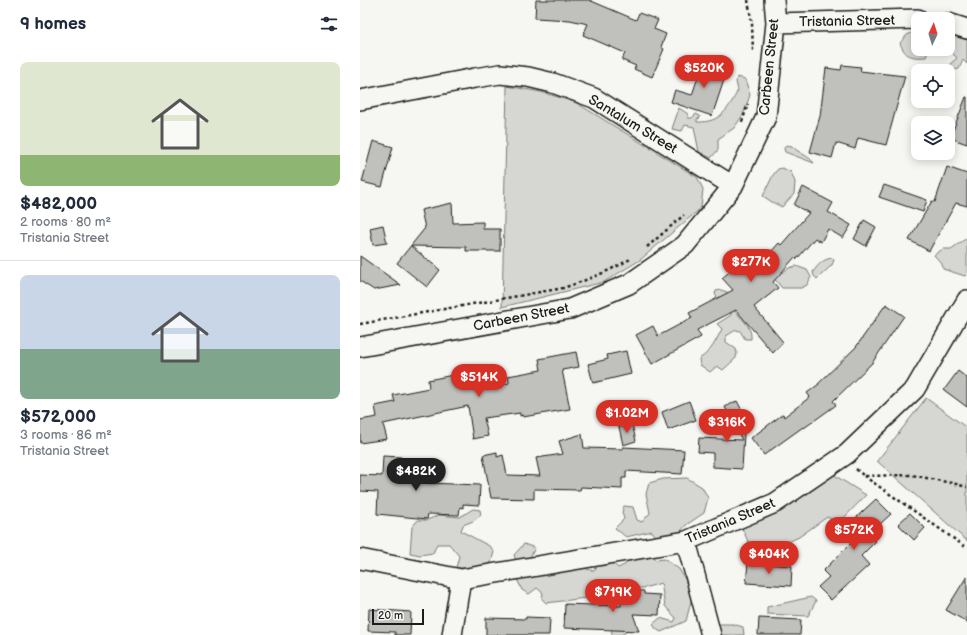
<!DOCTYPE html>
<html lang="en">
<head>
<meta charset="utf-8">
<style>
	:root { --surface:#fff; --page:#f2f2f3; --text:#1f2937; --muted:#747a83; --line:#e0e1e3; --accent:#d93025 }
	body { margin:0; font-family:"Balsamiq Sans",sans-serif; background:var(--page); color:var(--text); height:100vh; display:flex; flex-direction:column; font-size:15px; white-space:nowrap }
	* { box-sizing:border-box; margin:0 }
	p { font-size:13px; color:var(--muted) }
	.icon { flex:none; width:22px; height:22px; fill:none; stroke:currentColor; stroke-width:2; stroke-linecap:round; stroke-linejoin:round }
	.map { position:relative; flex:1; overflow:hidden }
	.sheet { display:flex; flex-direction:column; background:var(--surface); width:360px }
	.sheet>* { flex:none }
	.needle { width:26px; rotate:4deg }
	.fabs { position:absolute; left:551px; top:12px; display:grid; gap:8px }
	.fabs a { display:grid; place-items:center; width:44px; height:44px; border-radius:8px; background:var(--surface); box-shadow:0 2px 10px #0003; font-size:20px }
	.scale { position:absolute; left:12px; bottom:10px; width:52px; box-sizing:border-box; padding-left:4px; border:2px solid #1c1c1c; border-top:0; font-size:11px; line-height:14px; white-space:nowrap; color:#1c1c1c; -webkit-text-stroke:3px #f6f6f2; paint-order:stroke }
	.price { position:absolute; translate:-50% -34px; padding:0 9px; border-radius:14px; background:var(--accent); color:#fff; font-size:13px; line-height:26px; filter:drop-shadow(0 1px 2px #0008) }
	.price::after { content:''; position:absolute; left:50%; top:24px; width:12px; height:9px; margin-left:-6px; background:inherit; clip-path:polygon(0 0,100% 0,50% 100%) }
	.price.active { background:#222; color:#fff }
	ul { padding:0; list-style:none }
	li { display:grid; align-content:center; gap:8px; height:212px; padding:0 20px }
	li+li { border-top:1px solid var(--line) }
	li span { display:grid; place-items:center; height:124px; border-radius:8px; color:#555 }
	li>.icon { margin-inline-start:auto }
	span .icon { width:72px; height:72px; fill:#fffc; stroke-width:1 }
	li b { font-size:17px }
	h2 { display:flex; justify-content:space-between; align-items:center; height:48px; padding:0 20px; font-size:17px }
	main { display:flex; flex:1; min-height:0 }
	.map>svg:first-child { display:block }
	.green { fill:#d6d6d2; stroke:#797977 }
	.building { fill:#c0c0bd; stroke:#1c1c1c }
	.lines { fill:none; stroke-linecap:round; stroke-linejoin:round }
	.minor-casing { stroke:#1c1c1c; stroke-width:22 }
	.path { stroke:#1c1c1c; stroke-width:2.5; stroke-dasharray:3 3; stroke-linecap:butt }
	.minor { stroke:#f6f6f2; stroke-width:19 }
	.labels { text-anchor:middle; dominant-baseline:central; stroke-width:3; stroke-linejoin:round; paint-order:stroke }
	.street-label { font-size:14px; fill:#1c1c1c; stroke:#f6f6f2 }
</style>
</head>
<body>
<main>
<section class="sheet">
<h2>9 homes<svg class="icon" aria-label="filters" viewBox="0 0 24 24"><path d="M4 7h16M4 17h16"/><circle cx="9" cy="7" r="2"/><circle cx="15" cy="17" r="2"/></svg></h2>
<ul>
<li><span style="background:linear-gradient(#dfe7d0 75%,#8fb573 0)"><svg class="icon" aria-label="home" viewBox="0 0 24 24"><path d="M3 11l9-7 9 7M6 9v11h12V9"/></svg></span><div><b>$482,000</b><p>2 rooms · 80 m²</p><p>Tristania Street</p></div></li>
<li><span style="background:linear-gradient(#c9d6e8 60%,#7fa58c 0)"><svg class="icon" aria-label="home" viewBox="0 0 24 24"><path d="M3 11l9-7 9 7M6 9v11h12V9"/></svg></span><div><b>$572,000</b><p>3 rooms · 86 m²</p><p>Tristania Street</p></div></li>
</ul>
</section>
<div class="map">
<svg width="607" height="635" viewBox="0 0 607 635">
	<rect width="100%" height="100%" fill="#f6f6f2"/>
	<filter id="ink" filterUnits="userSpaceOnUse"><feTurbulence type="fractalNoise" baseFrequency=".025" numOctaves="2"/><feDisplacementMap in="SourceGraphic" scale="8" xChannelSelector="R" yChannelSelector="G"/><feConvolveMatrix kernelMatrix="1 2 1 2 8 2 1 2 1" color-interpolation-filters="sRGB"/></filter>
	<g filter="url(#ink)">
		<!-- green -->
		<path class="green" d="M558,30v19h11l-3,8c-14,1 -21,0 -26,-14l7,-8z
			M591,35l16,4v25l-4,-4 -4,9 -4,1 -5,-6 7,-6 -7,-7 -6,-2h4v-11z
			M377,77l8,2 5,16 -7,20 -9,13 -16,11v11l-7,8 -12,-6 -5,-25 -9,-2 -3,6 -10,-2 7,-21 9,6v4h4l4,-4 4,2v2l-3,1v3c24,1 32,-14 41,-32l-2,-8z
			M147,86l34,6 34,10 122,75 6,12 -2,19 -61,52 -36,22 -102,25z
			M426,145l6,1c6,7 16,9 22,17l-29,-11 -1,-4z
			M422,168l9,4 4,10 -1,12 -12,13 -10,-5 -9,-6 10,-21 5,-6z
			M607,238v35l-2,3 -22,-7 -1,-5 -8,-9 9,-6h8z
			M472,258l2,2 -2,5 -15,14 -3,-3 -1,-4c5,-7 10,-13 19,-14z
			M436,266l11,4 4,7 -4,8 -6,3h-19l-11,-13 7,-4 5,1 6,-4z
			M361,290l6,2 3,4c-2,18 23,24 21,43h-6l-5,-8 -4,-1 -10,6v6l10,7 1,4 -1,5 -13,12 -6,-4 -7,6 -10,-7 -1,-6c13,-8 16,-17 23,-30l-5,-5 14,-9v-3l-6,-2 -10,-16 1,-3z
			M566,398l41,30v113l-90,-80z
			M455,474l19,1 32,20 -27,28 -12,-6 -28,20 -11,5 10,15 -6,4 -36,-2 -14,-31 11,-9z
			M327,478l15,9 6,11 -4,15 -18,12 -11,13 -16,4 -7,-11 -26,6 -11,-9 9,-9 -2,-7 2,-6 9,1 4,13 5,2 8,-9 -4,-19 3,-11 14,-4z
			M113,509l7,1 1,5 -8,6 -10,4 -2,6 30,16 3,5 -3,11 -13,5h-22l3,-12 -10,-12h-12l-4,9 -13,2 -10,-2 2,-26 6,-7h9l12,-5 21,2z
			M164,544l11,4 -9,17 15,6 1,5 19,-10 20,-3 3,5 10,3 5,-9 12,-1 7,7 8,-4 1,-5 20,-7 9,8 9,-1 14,10 14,24 -7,28 -25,11 -5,-3 -3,-5 7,-6 14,4 2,-4 -11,-12 -4,-23 -17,5h-24l-3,21 5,9 4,14 -5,3h-9l-4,-37 -11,3 -11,-3 -40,5 -4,-4 1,-6 -6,-5 -8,6 -7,-4 -5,-11 4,-3 -7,-21z
			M451,597l5,4 -8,15 -41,-2v-7z
			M356,624h17l10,3 1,8h-31z"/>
		<!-- building -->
		<path class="building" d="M176,0h53l47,20 3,-7 19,7 -4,9 12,5 -5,13 3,2 -12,28 -18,-8 2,-3 -14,-6 3,-7 -42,-18 5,-11 -18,-4 -35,-2z
			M344,59l22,7 -2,7 2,1 -14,42 -41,-14 4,-12 17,5z
			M482,65l19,2 -1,4 45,5 -19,69 -28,-7 -3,11 -19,-6 -4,15 -22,-6 10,-36 6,-48 15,2z
			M606,97h1v47l-17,-6z
			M13,141l20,6 -11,40 -20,-5z
			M587,167l20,7v32l-11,-3 -27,48 -20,-11 23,-39 3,1z
			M524,185l43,15 -4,12 -44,-15z
			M443,187l30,16 -5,9 23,13 -8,13 -15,-9 -7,13 -6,-4 -18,21 -2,-2 -22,25 5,6 -24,19 29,35 -10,11 -37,-43 -39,20 4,7 -49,27 -16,-29 17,-9 5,10 34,-18 -3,-5 44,-23 -11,-12 11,-9 -3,-3 12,-10 3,4 6,-5 8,10 20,-22 2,2 28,-32 -15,-8z
			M92,203l1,20 30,-1v7h17v22h-34v-4l-55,-1 29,24 -13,17 -30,-24 28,-35 -4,-18z
			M504,220l12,7 -10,19 -12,-7z
			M23,225l4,18 -14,2 -3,-17z
			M0,256l41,29 -27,5 -14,-9z
			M526,304l18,12 -32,47 -39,38 3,4 -32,23 -1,-1 -39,28 -13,-17 32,-24 1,3 26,-20 -3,-4 12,-9h-1l38,-37z
			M266,351l5,23 -38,9 -5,-19 20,-5 -1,-4z
			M216,352l3,15 -17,3 8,39 -47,8v-2l-3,1v-3l-36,5 4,18 -15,3 -5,-33 -85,18 4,15 -27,4v-23l17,-3 -2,-11 20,-4 -2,-7 36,-7 -1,-8 40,-8 3,18 38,-7 -1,-7 33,-6 -2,-11z
			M598,371l9,7v29l-23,-17z
			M329,401l7,19 -28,10 -6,-18z
			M377,401l8,15 -3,53 -29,-2v-14l-15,-1 1,-14 43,2 -17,-33z
			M272,424l4,17 -13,4 -4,-18z
			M222,434l2,14 39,1v-2l61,3 -2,24 -56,-3v7h-4v11l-41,-2 -1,3 -46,-1v10l-43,-1 -8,-43 14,-3v5l6,-2 4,20 33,1 -4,-18 27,-4 -4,-13z
			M23,456l18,1v9l27,2 -1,15 53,2 -1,20 -16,-1v4l-3,-1 -1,8 -31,-1 -1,5 -50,-5 1,-22 -18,-1v-16l22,1z
			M516,499l15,15 -22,20 7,7 -15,15 8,9 -38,35 -13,-13 11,-10 -6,-6 34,-34 -10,-11z
			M550,513l15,15 -11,12 -16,-16z
			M388,563l44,3 -1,20 -45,-3z
			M607,576v46l-21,-12z
			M262,590l22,1v3l16,1 -1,20 -26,-1 6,17 -75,-3 1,-24 56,2z
			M9,609l42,3 -1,23h-15v-3l-27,-1z
			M166,617l24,1 -1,17h-63v-17l40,1z
			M399,618l42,2 -1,15h-42z"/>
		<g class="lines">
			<!-- minor casing -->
			<g class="minor-casing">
				<path id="minor" d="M416,23l142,-4
					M588,23l19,6
					M0,100l115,-22 25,-4 28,3 25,6 41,15 139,88
					M0,347l210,-38 59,-25 56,-39 48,-59 33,-69 10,-94 -2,-23
					M326,541l25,94
					M0,559l101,20 225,-38 89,-38 72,-49 68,-65 52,-89
					M92,635l9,-56"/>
			</g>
			<!-- path -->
			<path class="path" d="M388,0l4,24 1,28
				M382,122l6,-18
				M287,247l37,-32
				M0,324l203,-36c24,-8 47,-17 69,-30
				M496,469l8,7 48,-1 44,9 11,3
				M504,476l103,72"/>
			<!-- minor -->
			<use href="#minor" class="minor"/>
		</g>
	</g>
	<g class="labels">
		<!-- street labels -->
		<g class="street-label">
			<text transform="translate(487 21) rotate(-1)">Tristania Street</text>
			<text transform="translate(409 67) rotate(-84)">Carbeen Street</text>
			<text transform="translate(273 124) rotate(31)">Santalum Street</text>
			<text transform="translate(161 317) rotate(-11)">Carbeen Street</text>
			<text transform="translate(370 521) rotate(-23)">Tristania Street</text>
		</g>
	</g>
</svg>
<div class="fabs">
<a><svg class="needle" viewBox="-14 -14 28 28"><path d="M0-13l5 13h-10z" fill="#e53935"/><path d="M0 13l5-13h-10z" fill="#747a83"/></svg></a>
<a><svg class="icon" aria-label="locate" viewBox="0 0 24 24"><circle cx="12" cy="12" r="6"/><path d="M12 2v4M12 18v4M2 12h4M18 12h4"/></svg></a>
<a><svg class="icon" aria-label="layers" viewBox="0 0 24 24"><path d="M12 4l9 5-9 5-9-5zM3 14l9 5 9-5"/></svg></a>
</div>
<div class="scale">20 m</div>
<b class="price" style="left:344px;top:89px">$520K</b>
<b class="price" style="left:391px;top:283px">$277K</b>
<b class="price" style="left:119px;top:398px">$514K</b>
<b class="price" style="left:267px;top:434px">$1.02M</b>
<b class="price" style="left:367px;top:443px">$316K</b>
<b class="price active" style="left:56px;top:492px">$482K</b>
<b class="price" style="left:494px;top:551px">$572K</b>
<b class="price" style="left:409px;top:575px">$404K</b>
<b class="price" style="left:253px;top:613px">$719K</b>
</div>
</main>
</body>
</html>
